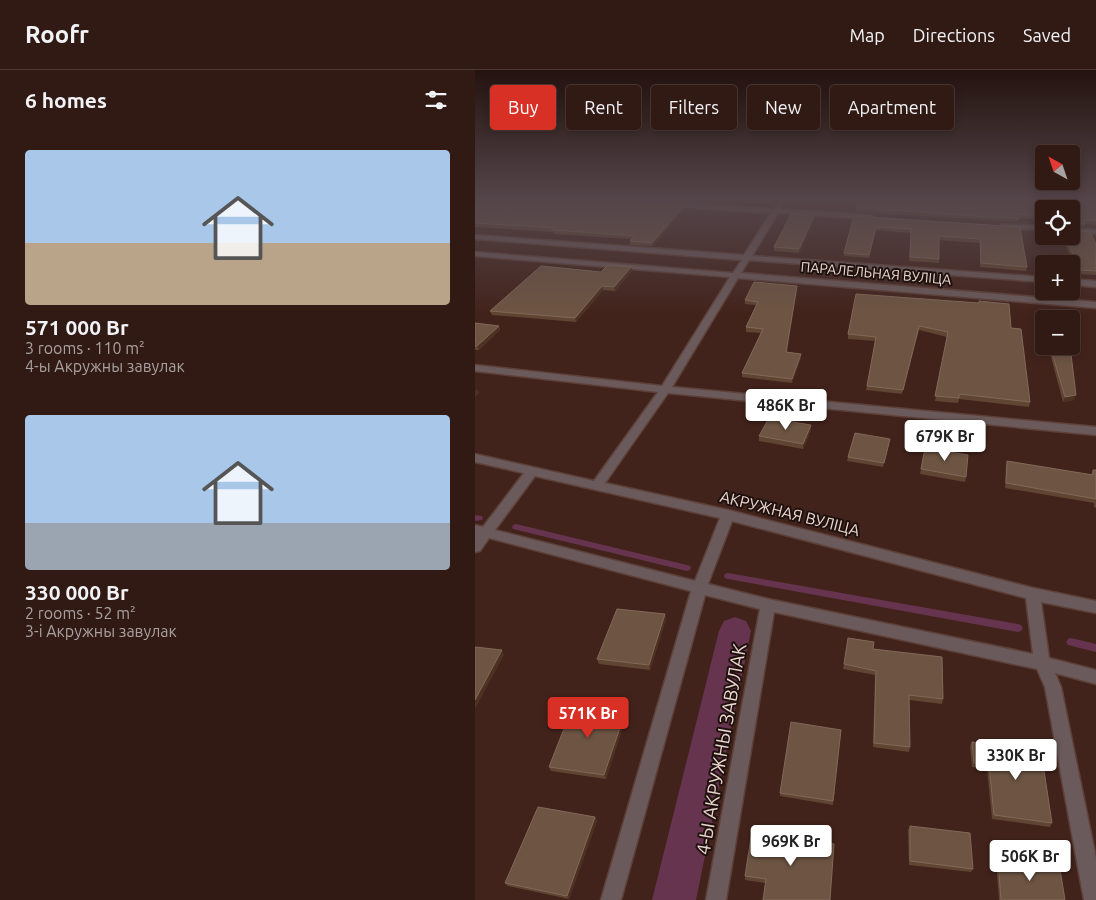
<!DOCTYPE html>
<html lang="en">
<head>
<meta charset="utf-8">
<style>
	:root { --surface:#321a14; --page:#3d2722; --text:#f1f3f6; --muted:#a8a1a0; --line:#4d3834; --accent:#d93025 }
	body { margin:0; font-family:Ubuntu,sans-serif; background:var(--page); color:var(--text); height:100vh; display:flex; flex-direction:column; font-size:19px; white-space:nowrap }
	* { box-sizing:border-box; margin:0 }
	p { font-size:16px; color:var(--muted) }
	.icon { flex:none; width:28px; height:28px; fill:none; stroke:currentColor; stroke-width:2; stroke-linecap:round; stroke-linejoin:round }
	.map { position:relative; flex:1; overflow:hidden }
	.details { display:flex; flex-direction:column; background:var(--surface); width:475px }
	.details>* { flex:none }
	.banner { position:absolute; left:15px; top:15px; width:475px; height:45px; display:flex; gap:10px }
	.needle { width:32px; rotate:320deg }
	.controls { position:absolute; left:560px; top:75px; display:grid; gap:10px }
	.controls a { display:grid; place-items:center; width:45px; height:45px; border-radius:5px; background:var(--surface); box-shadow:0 2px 8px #0003,0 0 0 1px var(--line); font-size:25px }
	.price { position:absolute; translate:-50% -42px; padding:0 11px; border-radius:5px; background:#fff; color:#222; font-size:16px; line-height:32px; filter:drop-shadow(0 1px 2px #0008) }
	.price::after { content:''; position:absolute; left:50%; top:30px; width:15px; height:11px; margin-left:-8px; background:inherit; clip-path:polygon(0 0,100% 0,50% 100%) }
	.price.selected { background:var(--accent); color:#fff }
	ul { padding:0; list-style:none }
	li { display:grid; align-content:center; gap:10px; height:265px; padding:0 25px }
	li span { display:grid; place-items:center; height:155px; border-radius:5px; color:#555 }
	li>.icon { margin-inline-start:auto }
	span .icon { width:90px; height:90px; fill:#fffc; stroke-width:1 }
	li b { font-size:21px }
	h2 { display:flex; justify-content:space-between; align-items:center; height:60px; padding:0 25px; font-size:21px }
	.tag { padding:0 18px; border-radius:5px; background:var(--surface); box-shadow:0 2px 8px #0003,0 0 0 1px var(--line); font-size:18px; line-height:45px }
	.tag.selected { background:var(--accent); color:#fff }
	header { display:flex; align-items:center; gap:30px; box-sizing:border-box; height:70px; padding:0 25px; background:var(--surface); border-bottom:1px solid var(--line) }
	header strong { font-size:24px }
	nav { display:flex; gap:28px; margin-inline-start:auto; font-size:18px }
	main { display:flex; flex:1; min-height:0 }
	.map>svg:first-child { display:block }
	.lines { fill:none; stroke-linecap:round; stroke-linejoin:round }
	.stream { fill:#66344e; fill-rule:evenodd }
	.canal { fill:#66344e; fill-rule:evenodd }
	.service-casing { stroke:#5d4038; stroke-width:3 }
	.minor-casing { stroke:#5d4038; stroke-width:3 }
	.service { fill:#6b5a5b; fill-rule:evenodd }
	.minor { fill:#6b5a5b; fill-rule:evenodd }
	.wall { fill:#5f4532 }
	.shaded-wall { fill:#4d3122 }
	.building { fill:#6e5543; stroke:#816959 }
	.labels { text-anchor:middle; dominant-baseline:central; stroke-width:4; stroke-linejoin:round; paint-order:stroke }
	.far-street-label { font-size:14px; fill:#ebd6d0; stroke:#1f110d }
	.street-label { font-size:16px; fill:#ebd6d0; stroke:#1f110d }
	.near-street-label { font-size:19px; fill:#ebd6d0; stroke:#1f110d }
</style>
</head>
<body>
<header>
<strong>Roofr</strong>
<nav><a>Map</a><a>Directions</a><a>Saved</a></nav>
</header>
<main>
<section class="details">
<h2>6 homes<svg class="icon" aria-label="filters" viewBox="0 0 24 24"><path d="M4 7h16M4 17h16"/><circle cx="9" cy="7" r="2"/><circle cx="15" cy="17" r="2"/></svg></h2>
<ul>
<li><span style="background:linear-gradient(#a9c7e8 60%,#b9a48a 0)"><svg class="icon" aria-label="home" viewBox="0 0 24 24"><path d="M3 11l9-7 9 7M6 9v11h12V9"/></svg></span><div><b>571 000 Br</b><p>3 rooms · 110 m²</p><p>4-ы Акружны завулак</p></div></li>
<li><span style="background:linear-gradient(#a9c7e8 70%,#9aa5b1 0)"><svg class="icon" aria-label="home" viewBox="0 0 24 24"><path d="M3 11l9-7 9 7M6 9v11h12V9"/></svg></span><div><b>330 000 Br</b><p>2 rooms · 52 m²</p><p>3-і Акружны завулак</p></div></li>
</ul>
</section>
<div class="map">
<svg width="621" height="830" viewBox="0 0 621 830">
	<rect width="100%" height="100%" fill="#42231b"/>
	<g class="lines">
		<!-- stream -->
		<path class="stream" d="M0,445l7,1 1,2 -1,2 -7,1z
			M41,454l171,41 3,1 1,2 -1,2 -3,1 -174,-42 -1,-2 1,-2z
			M253,503l290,51 3,1 2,3 -2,3 -3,1 -290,-53 -3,-1 -1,-2 1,-2z
			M596,568l25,6v8l-28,-7 -2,-3 2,-3z"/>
		<!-- canal -->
		<path class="canal" d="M260,547l11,4 5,10 -55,269h-44l67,-269 5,-10z"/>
		<!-- service casing -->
		<g class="service-casing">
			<path id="service" d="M584,221h8l4,12 -1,2h-6z"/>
		</g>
		<!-- minor casing -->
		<g class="minor-casing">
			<path id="minor" d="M111,129h29l159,10 6,-10h6l-6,10 90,6 4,2 -4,2 -92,-6 -26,43 292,21v5l-295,-22 -8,13 355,29v6l-358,-30 -66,109 424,40v8l-428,-42 -63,90 123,27 305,78 63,13v12l-55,-11 8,56 47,12v14l-41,-11 6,14 35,171v42h-12l-39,-213 -8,-18 -263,-57 -48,288h-20l54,-291 -55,-14 -84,305h-20l90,-309 -202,-53 -9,13 -5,1v-27l8,2 41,-54 -49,-11v-8l119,27 64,-89 -183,-21v-6l187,21 68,-109 -255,-21v-4l258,21 9,-13 -267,-21v-4l269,20 27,-42 -182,-12zM60,406l185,42 -25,63 -200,-51zM257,451l294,77 7,56 -265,-55 -60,-15z
				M527,154l42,2v4l-39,-2 -4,-2z
				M596,158l25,2v4l-25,-2z
				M596,209l25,2v6l-25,-2z"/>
		</g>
		<!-- service -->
		<use href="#service" class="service"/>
		<!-- minor -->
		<use href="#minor" class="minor"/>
	</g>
	<!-- wall -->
	<path class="wall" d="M0,129h113l96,10 -31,37 -23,-1v-4l1,-2 -77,-5 -1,-2 -78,-5z
		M164,129h54l-3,3z
		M504,129h117v26l-11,-1 -1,3h-13v-18h-27v11l-25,-2 -1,4 -162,-10v-4l85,-6 38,2z
		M379,146l166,11 7,40 -1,4 -46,-4v-24l-41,-3v23l-30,-2 2,-28 -35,-3 -7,28 -25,-2v-3z
		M339,150l-15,33 -25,-2v-4z
		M587,166h9l25,8v31l-18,-1z
		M156,197l1,4 -17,20 -12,-1 -27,32 -84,-7 -2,-4 111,-39z
		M322,216l-10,66 14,6 -9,25 -50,-6v-4l19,-40 -15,-1v-5l10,-22 -11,-1v-4z
		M504,231l32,27 19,74 -1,5 -70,-8 -1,4 -23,-2 12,-64 -28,-7 -17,64 -36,-4 10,-49 -28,-2v-5l131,-31z
		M0,253l24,3 1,4 -21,20h-4z
		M573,276h22l4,54 -11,2z
		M336,355v5l-8,19 -44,-8v-5z
		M414,374l-6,23 -36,-6 1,-4z
		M450,378l41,29 -1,5 -45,-8z
		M532,391l84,14 2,-5h3v38l-2,-1v-4l-89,-15 1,-22z
		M190,544l1,5 -16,51 -51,-6 -2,-5z
		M398,579l70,50 -1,5 -33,-4 1,47 -1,5 -36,-5 2,-72 -32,-6 1,-5z
		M151,640l1,4 -21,65 -55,-8 -2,-4z
		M366,660l-8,75 -53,-9v-3z
		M497,672l80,81 -2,4 -58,-8 -5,-50 -15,-2 -2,-21z
		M120,747l2,4 -28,78 -61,-13 -3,-3z
		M435,756l63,43 -2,3 -62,-7 -1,-35z
		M359,774l-69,39 -20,-3v-4z
		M523,790l67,40h-66l-3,-37z"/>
	<!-- shaded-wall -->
	<path class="shaded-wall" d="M209,136v3l-31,37 -1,-3z
		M339,146v4l-15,33v-4z
		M156,197l1,4 -17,20 -1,-4z
		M127,216l1,4 -27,32 -1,-4z
		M322,216v4l-11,66v-4z
		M24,256l1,4 -21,20 -2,-4z
		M326,284v4l-9,25v-4z
		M2,319l2,4 -4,4v-6z
		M601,325l-2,5 -11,2 2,-5z
		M336,355v5l-8,19v-5z
		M190,544l1,5 -16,51 -1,-5z
		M27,580l2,5 -29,54v-9z
		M151,640l1,4 -21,65 -2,-4z
		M120,747l2,4 -28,78 -2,-3z"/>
	<!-- building -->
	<path class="building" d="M0,129h113l96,7 -32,37 -22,-2 5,-5 -82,-6 1,-2 -79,-5z
		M383,129h82l1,3 40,2 -1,-5h116v22l-12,-1 1,4 -14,-1v-14h-27v7l-26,-2 1,5 -163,-11z
		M316,144l23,2 -15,33 -25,-2z
		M379,146l166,11 7,40 -46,-4 -1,-24 -41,-3v23l-29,-2 1,-28 -35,-2 -7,28 -25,-2z
		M596,160l19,2 6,12v27l-16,-1 -15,-34h6z
		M133,195l23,2 -17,20 -12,-1 -27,32 -85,-7 51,-45 60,6z
		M279,212l43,4 -11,66 15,2 -9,25 -50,-6 21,-44 -17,-2 12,-25 -13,-2z
		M381,224l123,9v-2l30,3 2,24 10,1 9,73 -71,-8v4l-24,-2 13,-64 -29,-6 -16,64 -36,-4 9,-49 -28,-3z
		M0,253l24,3 -22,20h-2z
		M575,276h20l6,49 -11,2z
		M294,348l42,7 -8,19 -44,-8z
		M380,363l35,6 -6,24 -36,-6z
		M450,378l43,7 -2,22 -45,-8z
		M532,391l86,14v-5h3v29l-90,-16z
		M142,539l48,5 -16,51 -52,-6z
		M373,568l26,4 -1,7 69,8 1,42 -34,-4 1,52 -36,-4 2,-72 -32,-7z
		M0,577l27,3 -27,50z
		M99,633l52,7 -22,65 -55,-8z
		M316,652l50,8 -8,71 -53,-8z
		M497,672l69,9 11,72 -58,-8 -5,-50 -15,-2z
		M63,737l57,10 -28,79 -62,-13z
		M435,756l60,7 3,36 -63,-8z
		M277,761l82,13 -4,56h-67l3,-21 -21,-3z
		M523,790l62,9 5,31h-64z"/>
	<!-- sky -->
	<linearGradient id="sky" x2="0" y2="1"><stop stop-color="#24130f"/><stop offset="0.53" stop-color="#54454a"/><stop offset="1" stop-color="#54454a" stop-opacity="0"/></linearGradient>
	<rect width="621" height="245" fill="url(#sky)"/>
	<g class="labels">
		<!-- far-street labels -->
		<g class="far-street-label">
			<text transform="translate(401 203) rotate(5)">ПАРАЛЕЛЬНАЯ ВУЛІЦА</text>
		</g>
		<!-- street labels -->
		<g class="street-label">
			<text transform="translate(315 443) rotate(14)">АКРУЖНАЯ ВУЛІЦА</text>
		</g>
		<!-- near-street labels -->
		<g class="near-street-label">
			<text transform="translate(246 679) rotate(-80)">4-Ы АКРУЖНЫ ЗАВУЛАК</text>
		</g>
	</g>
</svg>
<div class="controls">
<a><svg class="needle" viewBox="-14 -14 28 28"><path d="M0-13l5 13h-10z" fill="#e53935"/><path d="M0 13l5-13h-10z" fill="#a8a1a0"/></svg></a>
<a><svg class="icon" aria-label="locate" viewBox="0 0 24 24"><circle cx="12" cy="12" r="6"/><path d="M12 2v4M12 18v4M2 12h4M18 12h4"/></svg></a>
<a>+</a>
<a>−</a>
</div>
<b class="price" style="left:311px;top:361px">486K Br</b>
<b class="price" style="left:470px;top:392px">679K Br</b>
<b class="price selected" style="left:113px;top:669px">571K Br</b>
<b class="price" style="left:541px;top:711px">330K Br</b>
<b class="price" style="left:316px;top:797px">969K Br</b>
<b class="price" style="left:555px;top:812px">506K Br</b>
<div class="banner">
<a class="tag selected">Buy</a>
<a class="tag">Rent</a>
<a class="tag">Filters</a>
<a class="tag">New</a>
<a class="tag">Apartment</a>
</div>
</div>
</main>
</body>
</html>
